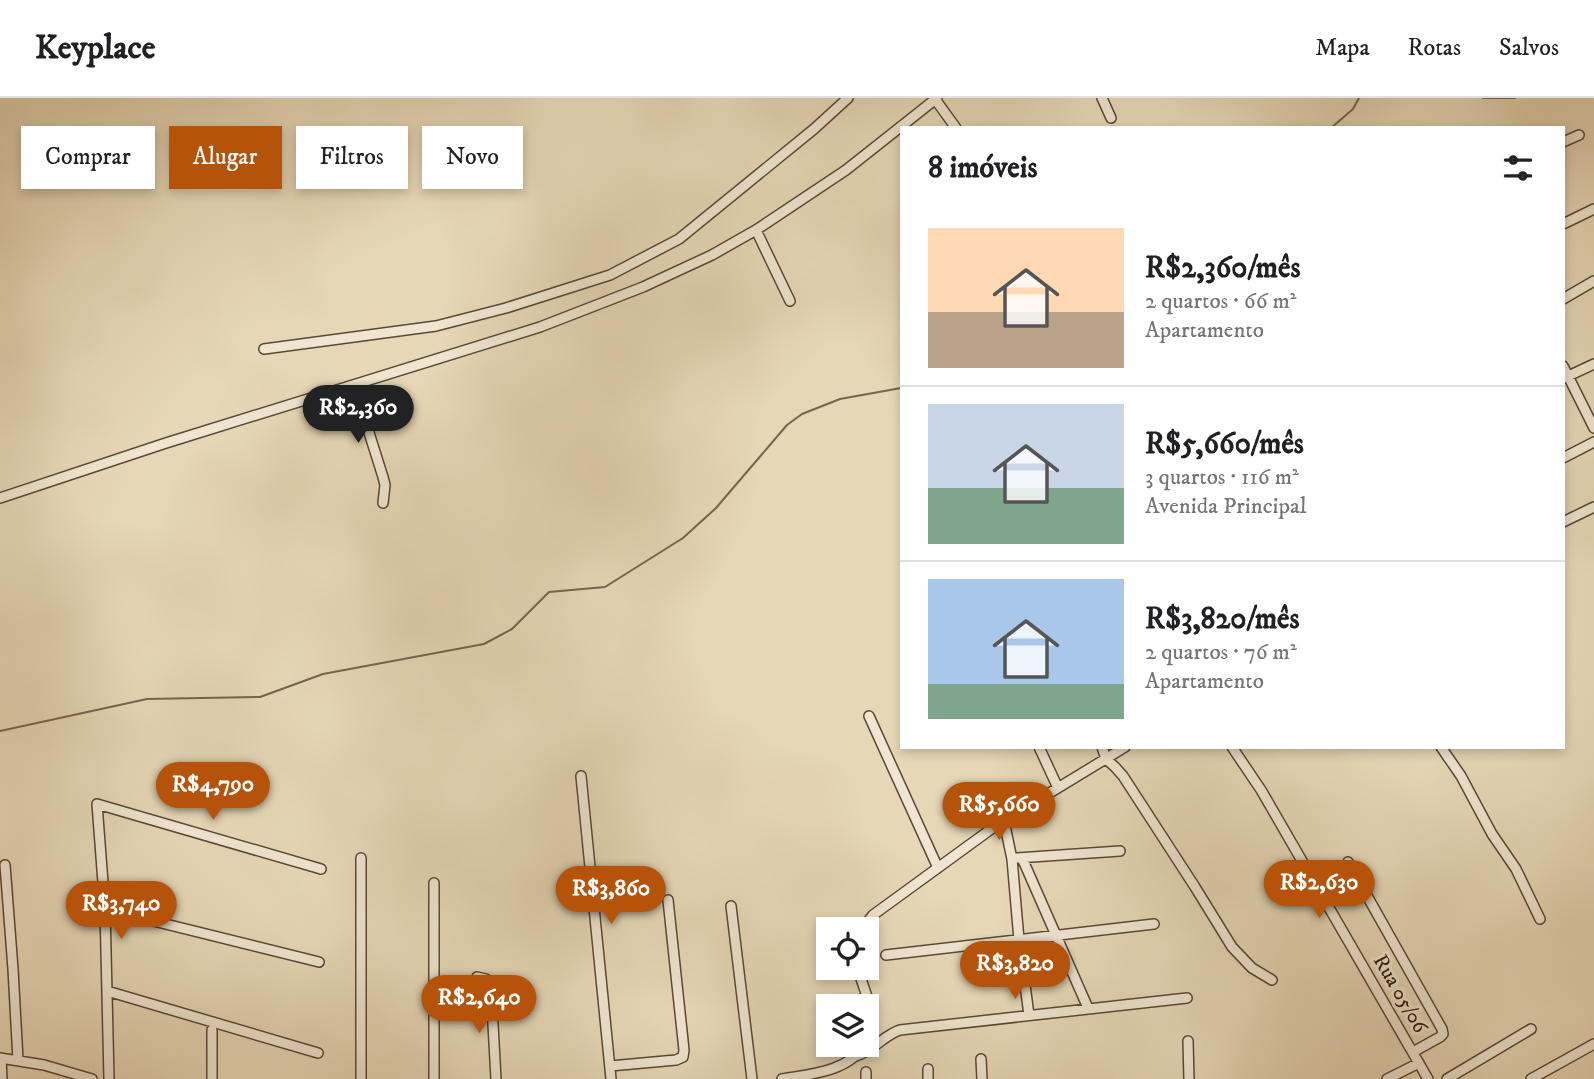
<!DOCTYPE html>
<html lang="pt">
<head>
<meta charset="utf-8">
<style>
	:root { --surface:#fff; --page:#f6f6f6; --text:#202124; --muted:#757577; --line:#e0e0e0; --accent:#b45309 }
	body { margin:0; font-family:"IM FELL DW Pica",serif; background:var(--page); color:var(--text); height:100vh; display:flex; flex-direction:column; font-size:26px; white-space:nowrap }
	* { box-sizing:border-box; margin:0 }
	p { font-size:23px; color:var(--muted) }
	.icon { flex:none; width:38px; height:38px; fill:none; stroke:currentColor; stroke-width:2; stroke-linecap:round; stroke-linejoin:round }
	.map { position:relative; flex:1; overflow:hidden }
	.sheet { position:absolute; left:900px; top:28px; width:665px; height:623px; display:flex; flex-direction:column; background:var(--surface); border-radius:0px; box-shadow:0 4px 10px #0003 }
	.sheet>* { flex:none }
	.banner { position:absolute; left:21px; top:28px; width:665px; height:63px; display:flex; gap:14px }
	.fabs { position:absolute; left:816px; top:819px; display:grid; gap:14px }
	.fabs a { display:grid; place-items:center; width:63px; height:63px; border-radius:0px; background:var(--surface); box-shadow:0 4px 10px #0003; font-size:35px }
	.price { position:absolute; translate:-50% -60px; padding:0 16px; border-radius:24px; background:var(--accent); color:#fff; font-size:23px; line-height:46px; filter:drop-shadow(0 2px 4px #0008) }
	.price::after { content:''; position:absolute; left:50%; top:42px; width:21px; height:16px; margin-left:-10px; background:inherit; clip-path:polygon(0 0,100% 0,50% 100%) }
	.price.on { background:#222; color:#fff }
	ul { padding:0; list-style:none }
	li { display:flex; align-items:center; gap:21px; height:175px; padding:0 28px }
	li+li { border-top:2px solid var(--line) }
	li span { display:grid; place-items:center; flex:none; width:196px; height:140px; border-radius:0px; color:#555 }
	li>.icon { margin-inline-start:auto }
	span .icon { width:84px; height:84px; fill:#fffc; stroke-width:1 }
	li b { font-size:30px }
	h2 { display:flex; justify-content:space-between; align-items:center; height:84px; padding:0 28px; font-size:30px }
	.pill { padding:0 24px; border-radius:0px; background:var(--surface); box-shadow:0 4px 10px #0003; font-size:24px; line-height:63px }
	.pill.on { background:var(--accent); color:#fff }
	header { display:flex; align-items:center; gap:42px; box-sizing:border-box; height:98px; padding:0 35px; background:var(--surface); border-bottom:2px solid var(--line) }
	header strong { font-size:33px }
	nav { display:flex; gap:38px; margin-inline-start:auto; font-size:24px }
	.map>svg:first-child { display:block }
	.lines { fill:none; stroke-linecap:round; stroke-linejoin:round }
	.stream { stroke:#76644f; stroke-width:2 }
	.minor-casing { stroke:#5b4836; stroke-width:12 }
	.minor { stroke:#efe5d0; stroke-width:9 }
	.labels { text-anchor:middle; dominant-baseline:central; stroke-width:6; stroke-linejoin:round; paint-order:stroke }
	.street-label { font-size:21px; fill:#2d180b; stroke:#efe5d0 }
</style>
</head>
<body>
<header>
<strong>Keyplace</strong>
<nav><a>Mapa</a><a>Rotas</a><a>Salvos</a></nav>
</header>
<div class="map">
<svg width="1594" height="981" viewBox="0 0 1594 981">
	<rect width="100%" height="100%" fill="#e6d7b6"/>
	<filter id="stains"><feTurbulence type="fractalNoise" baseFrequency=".00286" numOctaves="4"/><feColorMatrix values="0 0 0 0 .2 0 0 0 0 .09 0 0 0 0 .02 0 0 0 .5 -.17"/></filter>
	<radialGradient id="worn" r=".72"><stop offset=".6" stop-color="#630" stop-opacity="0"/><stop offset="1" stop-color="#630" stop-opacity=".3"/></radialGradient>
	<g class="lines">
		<!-- stream -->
		<path class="stream" d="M1483,0h32
			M1331,30l22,-19 6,-11
			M0,633l147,-32 113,-2 63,-23 161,-30 28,-15 37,-37 56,-5 78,-49 33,-30 71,-83 15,-11 38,-15 61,-11"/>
		<!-- minor casing -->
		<g class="minor-casing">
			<path id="minor" d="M1102,0l9,20
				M935,1l21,29
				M1563,44l16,-7
				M1563,126l31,-15
				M756,132l34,71
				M1563,201l31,-18
				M264,251l172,-23 70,-18 104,-33 69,-36 135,-110 34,-31
				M1563,268l31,62
				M1564,280l30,-14
				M354,287l29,92 2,8 -2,18
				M1563,360l31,-16
				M0,400l166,-55 374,-116 103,-40 69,-32 44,-25 90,-60 91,-72
				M1563,424l31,-15
				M869,618l69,152
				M1039,649l19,41
				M1102,649l4,12 9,8 8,9 72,111 37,60 20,21 20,12
				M1232,649l29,43 167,289
				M1441,649l20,29 31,58 24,35 24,50
				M581,678l30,303
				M1004,723l8,38 7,81 10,75
				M361,760v221
				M1017,760l103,-7
				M1022,760l66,150
				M1348,764l94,167 1,5 -3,3 -27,15
				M5,767l8,104 5,91
				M731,808l21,173
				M105,811l214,53
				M862,831l11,-14 121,-88 131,-80
				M886,857l268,-31
				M858,870c7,29 20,42 8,73
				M477,879l9,2 5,9 5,91
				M107,893l211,62
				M212,932v49
				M1188,943l1,38
				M856,958c17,-5 28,-21 44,-26l287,-32
				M0,960l44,7 48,14
				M1,960l1,21
				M981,961l1,20
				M610,968l66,-6 7,-3 1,-7 -16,-150
				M109,981l-4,-170 -8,-105 224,65
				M434,981v-196
				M782,981c29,-5 65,-7 83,-34
				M866,981v-7
				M928,981v-10
				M1387,981l32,-16
				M1447,981l84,-50
				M1531,981l63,-35"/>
		</g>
		<!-- minor -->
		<use href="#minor" class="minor"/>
	</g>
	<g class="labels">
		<!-- street labels -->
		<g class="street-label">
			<text transform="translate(1400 896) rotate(60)">Rua 05/06</text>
		</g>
	</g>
	<rect width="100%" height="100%" filter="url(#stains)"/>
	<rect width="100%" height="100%" fill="url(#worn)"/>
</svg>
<div class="fabs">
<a><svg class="icon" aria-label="locate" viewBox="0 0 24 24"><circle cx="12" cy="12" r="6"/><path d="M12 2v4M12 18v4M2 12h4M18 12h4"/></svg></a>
<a><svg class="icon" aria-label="layers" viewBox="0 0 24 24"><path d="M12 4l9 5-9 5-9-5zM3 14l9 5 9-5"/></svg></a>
</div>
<b class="price on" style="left:358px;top:347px">R$2,360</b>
<b class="price" style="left:213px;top:724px">R$4,790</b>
<b class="price" style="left:999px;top:744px">R$5,660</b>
<b class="price" style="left:1319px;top:822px">R$2,630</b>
<b class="price" style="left:611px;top:828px">R$3,860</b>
<b class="price" style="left:121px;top:843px">R$3,740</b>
<b class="price" style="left:1015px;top:903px">R$3,820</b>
<b class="price" style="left:479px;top:937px">R$2,640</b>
<div class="banner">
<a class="pill">Comprar</a>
<a class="pill on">Alugar</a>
<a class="pill">Filtros</a>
<a class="pill">Novo</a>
</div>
<section class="sheet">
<h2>8 imóveis<svg class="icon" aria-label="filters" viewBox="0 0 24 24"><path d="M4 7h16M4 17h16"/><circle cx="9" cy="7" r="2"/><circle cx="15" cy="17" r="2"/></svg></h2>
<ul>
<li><span style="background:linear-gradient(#ffd9b3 60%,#b9a48a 0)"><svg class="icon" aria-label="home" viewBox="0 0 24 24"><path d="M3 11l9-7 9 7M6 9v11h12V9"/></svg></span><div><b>R$2,360/mês</b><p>2 quartos · 66 m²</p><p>Apartamento</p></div></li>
<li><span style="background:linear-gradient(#c9d6e8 60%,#7fa58c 0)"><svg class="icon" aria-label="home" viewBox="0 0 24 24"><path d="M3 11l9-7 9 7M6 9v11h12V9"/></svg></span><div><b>R$5,660/mês</b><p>3 quartos · 116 m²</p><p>Avenida Principal</p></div></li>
<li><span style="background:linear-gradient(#a9c7e8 75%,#7fa58c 0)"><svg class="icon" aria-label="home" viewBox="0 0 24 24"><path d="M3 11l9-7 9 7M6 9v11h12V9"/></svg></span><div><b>R$3,820/mês</b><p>2 quartos · 76 m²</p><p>Apartamento</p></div></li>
</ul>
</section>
</div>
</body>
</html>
